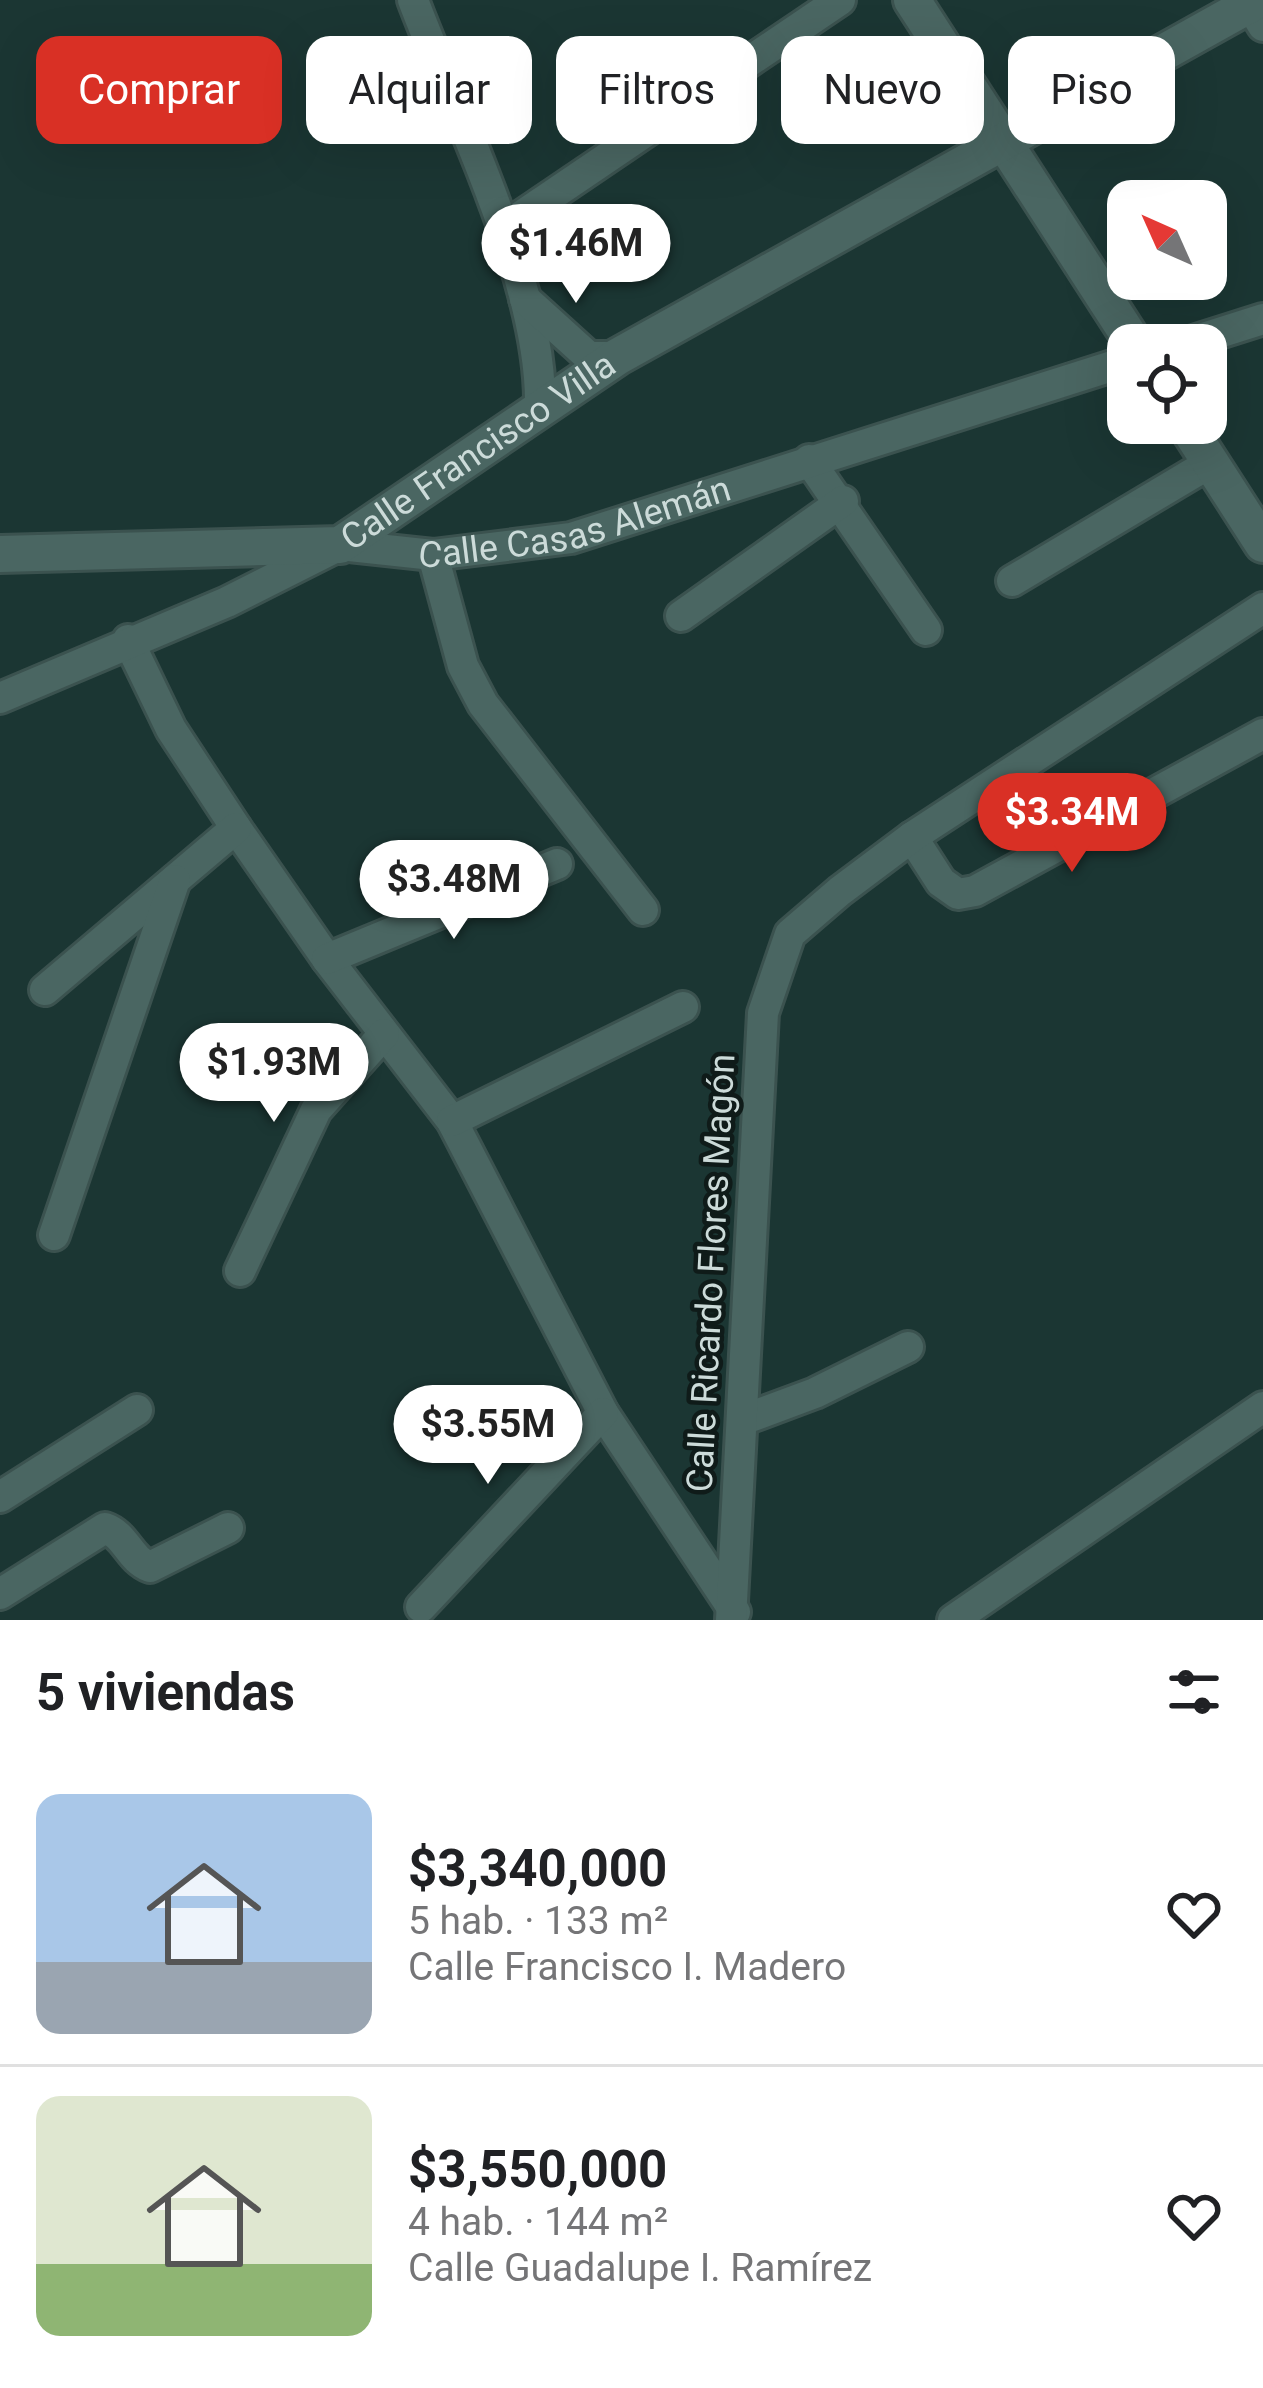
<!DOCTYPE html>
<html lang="es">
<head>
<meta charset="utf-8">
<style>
	:root { --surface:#fff; --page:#f2f2f2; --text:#202124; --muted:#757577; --line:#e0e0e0; --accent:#d93025 }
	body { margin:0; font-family:Roboto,sans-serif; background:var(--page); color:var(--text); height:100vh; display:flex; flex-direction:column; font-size:45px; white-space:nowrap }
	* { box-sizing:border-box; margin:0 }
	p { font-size:39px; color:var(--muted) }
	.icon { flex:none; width:66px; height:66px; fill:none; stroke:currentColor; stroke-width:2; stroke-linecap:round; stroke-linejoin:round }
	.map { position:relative; height:1620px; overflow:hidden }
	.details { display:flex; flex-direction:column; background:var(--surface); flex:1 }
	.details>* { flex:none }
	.top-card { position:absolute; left:36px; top:36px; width:1191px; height:108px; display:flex; gap:24px }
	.needle { width:78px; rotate:315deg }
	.controls { position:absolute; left:1107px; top:180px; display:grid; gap:24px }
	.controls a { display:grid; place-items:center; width:120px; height:120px; border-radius:24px; background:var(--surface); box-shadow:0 12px 48px #0002; font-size:60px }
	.price { position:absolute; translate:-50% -102px; padding:0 27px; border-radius:42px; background:#fff; color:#222; font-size:39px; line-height:78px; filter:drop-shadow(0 3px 6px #0008) }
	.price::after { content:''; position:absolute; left:50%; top:72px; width:36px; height:27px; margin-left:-18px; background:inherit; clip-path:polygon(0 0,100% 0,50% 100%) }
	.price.on { background:var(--accent); color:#fff }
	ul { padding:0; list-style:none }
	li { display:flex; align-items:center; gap:36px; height:300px; padding:0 36px }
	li+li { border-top:3px solid var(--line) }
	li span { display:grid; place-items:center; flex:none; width:336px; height:240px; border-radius:24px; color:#555 }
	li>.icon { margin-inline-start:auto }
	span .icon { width:144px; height:144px; fill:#fffc; stroke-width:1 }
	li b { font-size:51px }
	h2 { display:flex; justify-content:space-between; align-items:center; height:144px; padding:0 36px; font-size:51px }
	.tag { padding:0 42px; border-radius:24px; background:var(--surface); box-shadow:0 12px 48px #0002; font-size:42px; line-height:108px }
	.tag.on { background:var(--accent); color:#fff }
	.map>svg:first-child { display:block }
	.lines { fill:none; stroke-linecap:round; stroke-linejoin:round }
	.street-casing { stroke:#3b524f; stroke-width:36 }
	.secondary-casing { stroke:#3b524f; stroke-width:42 }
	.street { stroke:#4a6662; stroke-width:30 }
	.secondary { stroke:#4a6662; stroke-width:36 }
	.labels { text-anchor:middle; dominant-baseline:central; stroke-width:9; stroke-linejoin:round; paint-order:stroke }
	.street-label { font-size:36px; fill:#ccdbd9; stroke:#0f1b19 }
</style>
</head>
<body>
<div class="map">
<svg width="1263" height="1620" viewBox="0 0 1263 1620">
	<rect width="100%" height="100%" fill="#1b3633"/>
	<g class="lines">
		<!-- street casing -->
		<g class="street-casing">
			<g id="street">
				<path d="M413,0c44,117 129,283 127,406"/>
				<path d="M1247,0l16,26"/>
				<path d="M502,229l338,-229"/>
				<path d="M525,299l64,58h28"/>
				<path d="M1181,345l82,-26"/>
				<path d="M809,460l117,170"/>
				<path d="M433,555l30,111 20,38 160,206"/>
				<path d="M1012,581l198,-118"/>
				<path d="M681,616l162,-115"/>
				<path d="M128,640l43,89 65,99 91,131 125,162 151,292 132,199"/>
				<path id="s1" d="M0,698l227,-96 113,-57 93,10 138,-17 557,-177"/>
				<path d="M912,837l29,45 17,12 17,-3 288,-157"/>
				<path d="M327,959l230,-95"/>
				<path d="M45,990l191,-162"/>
				<path d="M452,1121l231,-114"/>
				<path d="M54,1235l121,-355"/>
				<path d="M240,1271l76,-161 68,-76"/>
				<path d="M745,1419l70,-26 93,-46"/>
				<path d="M0,1497l137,-87"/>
				<path d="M0,1594l105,-66c21,7 24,31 45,39l78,-39"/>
				<path d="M421,1607l182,-194"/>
				<path d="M731,1620l32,-607 27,-79 50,-43 72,-54 351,-229"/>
				<path d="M953,1620l310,-213"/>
			</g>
		</g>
		<!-- secondary casing -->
		<g class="secondary-casing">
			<g id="secondary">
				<path d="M912,0l223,345"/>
				<path d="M1185,423l78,121"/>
				<path id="s2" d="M0,554l340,-9 277,-188 641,-357"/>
			</g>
		</g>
		<!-- street -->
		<use href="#street" class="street"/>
		<!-- secondary -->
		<use href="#secondary" class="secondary"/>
	</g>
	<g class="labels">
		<!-- street labels -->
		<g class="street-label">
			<text stroke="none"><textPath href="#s2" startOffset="507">Calle Francisco Villa</textPath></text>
			<text stroke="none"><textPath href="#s1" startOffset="612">Calle Casas Alemán</textPath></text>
			<text transform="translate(711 1273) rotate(-87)">Calle Ricardo Flores Magón</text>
		</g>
	</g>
</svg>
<div class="controls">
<a><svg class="needle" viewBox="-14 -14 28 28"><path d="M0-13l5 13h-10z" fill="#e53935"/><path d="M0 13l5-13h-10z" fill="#757577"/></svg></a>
<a><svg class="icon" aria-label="locate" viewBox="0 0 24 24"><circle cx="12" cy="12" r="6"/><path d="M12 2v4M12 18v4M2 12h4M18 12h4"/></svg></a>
</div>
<b class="price" style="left:576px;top:306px">$1.46M</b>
<b class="price on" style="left:1072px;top:875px">$3.34M</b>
<b class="price" style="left:454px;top:942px">$3.48M</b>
<b class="price" style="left:274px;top:1125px">$1.93M</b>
<b class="price" style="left:488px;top:1487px">$3.55M</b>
<div class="top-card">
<a class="tag on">Comprar</a>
<a class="tag">Alquilar</a>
<a class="tag">Filtros</a>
<a class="tag">Nuevo</a>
<a class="tag">Piso</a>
</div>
</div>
<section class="details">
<h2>5 viviendas<svg class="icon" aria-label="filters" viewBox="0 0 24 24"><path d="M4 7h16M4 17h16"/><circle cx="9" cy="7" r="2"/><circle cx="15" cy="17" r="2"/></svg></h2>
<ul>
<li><span style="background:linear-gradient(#a9c7e8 70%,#9aa5b1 0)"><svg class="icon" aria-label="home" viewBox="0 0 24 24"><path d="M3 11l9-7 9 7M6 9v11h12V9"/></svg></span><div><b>$3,340,000</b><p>5 hab. · 133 m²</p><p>Calle Francisco I. Madero</p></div><svg class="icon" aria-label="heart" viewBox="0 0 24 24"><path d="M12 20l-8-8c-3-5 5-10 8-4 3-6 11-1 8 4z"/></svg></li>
<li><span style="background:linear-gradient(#dfe7d0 70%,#8fb573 0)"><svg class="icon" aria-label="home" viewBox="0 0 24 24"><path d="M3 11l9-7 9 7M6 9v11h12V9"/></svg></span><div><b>$3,550,000</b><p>4 hab. · 144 m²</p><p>Calle Guadalupe I. Ramírez</p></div><svg class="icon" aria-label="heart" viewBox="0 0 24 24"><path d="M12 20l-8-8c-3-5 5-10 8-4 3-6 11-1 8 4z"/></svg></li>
</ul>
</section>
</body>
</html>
